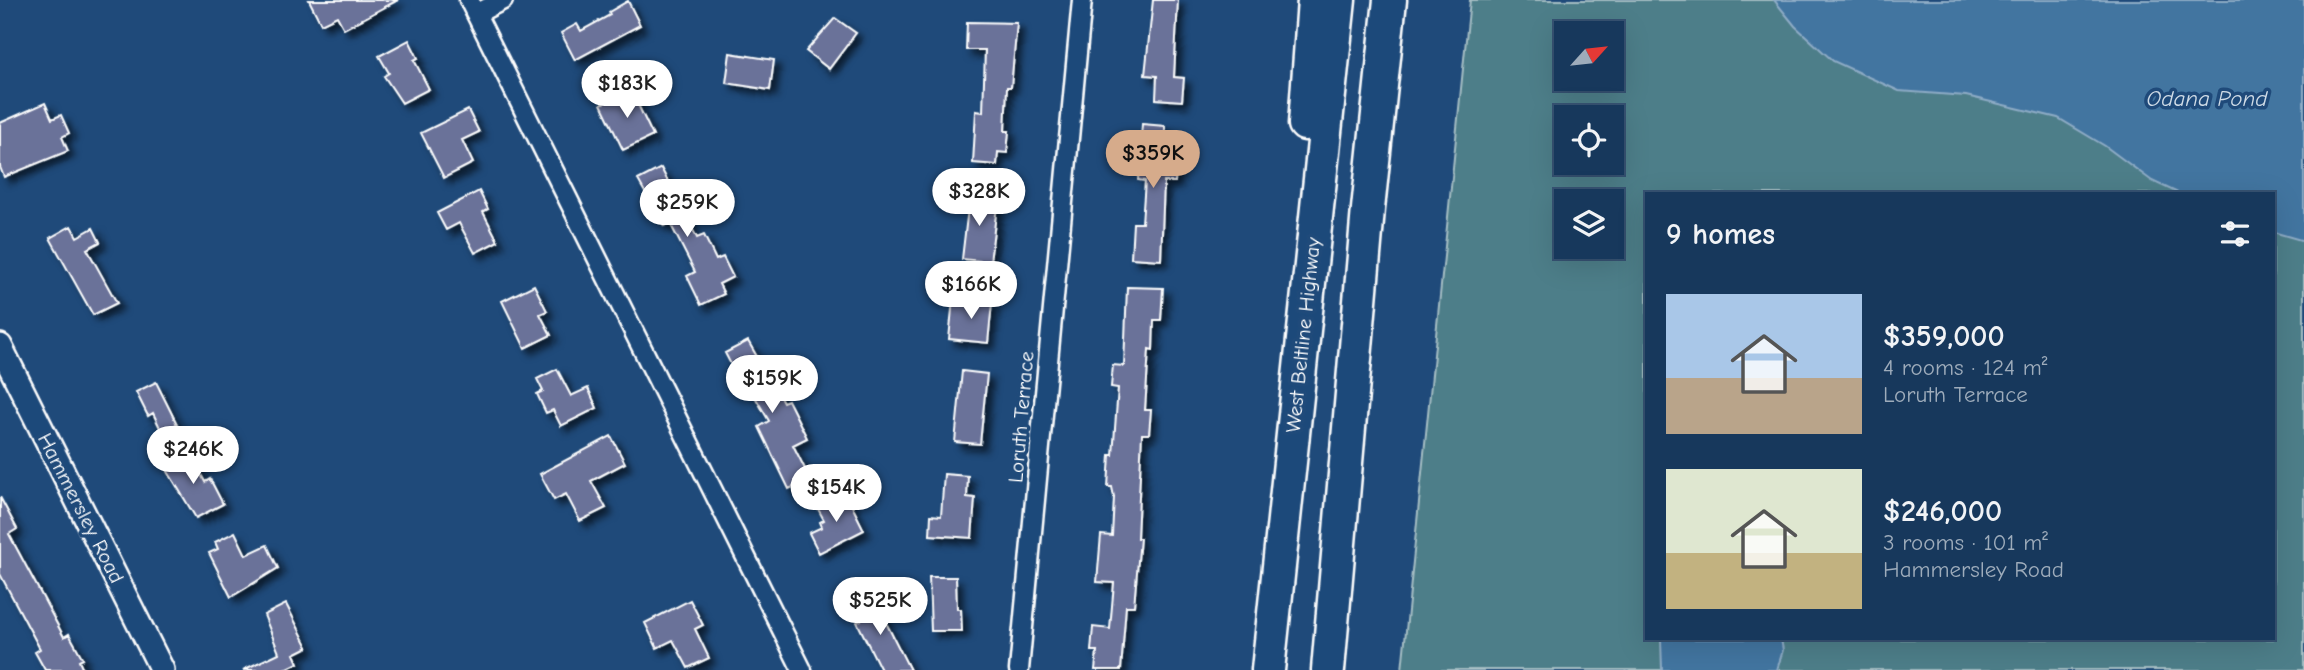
<!DOCTYPE html>
<html lang="en">
<head>
<meta charset="utf-8">
<style>
	:root { --surface:#17385c; --page:#203f62; --text:#f1f3f6; --muted:#9eacbb; --line:#365272; --accent:#d6ab8b }
	body { margin:0; font-family:"Comic Neue",sans-serif; background:var(--page); color:var(--text); height:100vh; display:flex; flex-direction:column; font-size:26px; white-space:nowrap }
	* { box-sizing:border-box; margin:0 }
	p { font-size:23px; color:var(--muted) }
	.icon { flex:none; width:38px; height:38px; fill:none; stroke:currentColor; stroke-width:2; stroke-linecap:round; stroke-linejoin:round }
	.map { position:relative; flex:1; overflow:hidden }
	.side { position:absolute; left:1645px; top:192px; width:630px; height:448px; display:flex; flex-direction:column; background:var(--surface); border-radius:0px; box-shadow:0 7px 28px #0002,0 0 0 2px var(--line) }
	.side>* { flex:none }
	.needle { width:46px; rotate:63deg }
	.controls { position:absolute; left:1554px; top:21px; display:grid; gap:14px }
	.controls a { display:grid; place-items:center; width:70px; height:70px; border-radius:0px; background:var(--surface); box-shadow:0 7px 28px #0002,0 0 0 2px var(--line); font-size:35px }
	.price { position:absolute; translate:-50% -60px; padding:0 16px; border-radius:24px; background:#fff; color:#222; font-size:23px; line-height:46px; filter:drop-shadow(0 2px 4px #0008) }
	.price::after { content:''; position:absolute; left:50%; top:42px; width:21px; height:16px; margin-left:-10px; background:inherit; clip-path:polygon(0 0,100% 0,50% 100%) }
	.price.current { background:var(--accent); color:#111 }
	ul { padding:0; list-style:none }
	li { display:flex; align-items:center; gap:21px; height:175px; padding:0 21px }
	li span { display:grid; place-items:center; flex:none; width:196px; height:140px; border-radius:0px; color:#555 }
	li>.icon { margin-inline-start:auto }
	span .icon { width:84px; height:84px; fill:#fffc; stroke-width:1 }
	li b { font-size:30px }
	h2 { display:flex; justify-content:space-between; align-items:center; height:84px; padding:0 21px; font-size:30px }
	.map>svg:first-child { display:block }
	.green { fill:#4e7e89; stroke:#a6bec4; stroke-width:2; fill-rule:evenodd }
	.water { fill:#4375a0; stroke:#8eacc6; stroke-width:2 }
	.building { fill:#6a7299; stroke:#fff; stroke-width:2; filter:url(#shadow) }
	.lines { fill:none; stroke-linecap:round; stroke-linejoin:round }
	.minor-casing { stroke:#fff; stroke-width:23 }
	.tertiary-casing { stroke:#fff; stroke-width:28 }
	.motorway-casing { stroke:#fff; stroke-width:37 }
	.minor { stroke:#1f4a7a; stroke-width:18 }
	.tertiary { stroke:#1f4a7a; stroke-width:23 }
	.motorway { stroke:#1f4a7a; stroke-width:32 }
	.labels { text-anchor:middle; dominant-baseline:central; stroke-width:7; stroke-linejoin:round; paint-order:stroke }
	.street-label { font-size:21px; fill:#fff; stroke:#1f4a7a }
	.water-label { font-size:23px; font-style:italic; fill:#d0dce7; stroke:#1f4a7a }
</style>
</head>
<body>
<div class="map">
<svg width="2304" height="670" viewBox="0 0 2304 670">
	<defs>
		<filter id="shadow"><feDropShadow dx="6" dy="6" stdDeviation="3.5" flood-color="#0009"/></filter>
	</defs>
	<rect width="100%" height="100%" fill="#1f4a7a"/>
	<filter id="ink" filterUnits="userSpaceOnUse"><feTurbulence type="fractalNoise" baseFrequency=".0143" numOctaves="2"/><feDisplacementMap in="SourceGraphic" scale="14" xChannelSelector="R" yChannelSelector="G"/><feConvolveMatrix kernelMatrix="1 2 1 2 8 2 1 2 1" color-interpolation-filters="sRGB"/></filter>
	<g filter="url(#ink)">
		<!-- green -->
		<path class="green" d="M1470,0h834v670h-902zM1566,33h46v46h-46zM1566,117h46v46h-46zM1647,194h626v445h-626zM1566,201h46v46h-46z"/>
		<!-- water -->
		<path class="water" d="M1774,0h530v241l-31,-9v-38h-93l-28,-13 -47,-35 -47,-28 -92,-22 -67,-5 -66,-30 -38,-35z
			M1661,639h120l2,11 -6,20h-115z"/>
		<!-- building -->
		<path class="building" d="M309,0h89l-54,29 -7,-13 -16,8z
			M1153,0h25l-4,77 10,1 -2,23 -26,-2 1,-23 -12,-1z
			M628,1l12,24 -65,35 -14,-27 16,-9 4,7 29,-16 -1,-3z
			M835,18l21,15 -27,36 -23,-18z
			M967,22l50,1 -6,64h-4l-2,44h4l-2,22 -9,-1 -1,13 -24,-2 3,-52 7,1 2,-62h-19z
			M409,40l9,18 -4,2 15,29 -27,14 -18,-27 5,-3 -10,-17z
			M730,53l44,7 -4,30 -44,-7z
			M631,90l22,46 -30,14 -22,-46z
			M45,103l7,16 9,-4 8,18 -7,4 6,14 -64,26 -4,-10v-44z
			M468,110l11,22 -17,8 11,23 -29,15 -23,-45z
			M1142,124l23,2v12l7,1v12h5l-2,31h-11l-3,78 -30,-2 2,-35h9l3,-42 -7,-1z
			M661,168l36,70 7,-3 12,25 7,-3 10,20 -14,7 5,10 -23,11 -14,-29 8,-4 -25,-49 -6,3 -26,-46z
			M479,191l9,18 -5,3 15,29 -23,12 -16,-30 -13,7 -9,-17z
			M970,191l19,2 -1,12 9,1 -7,56 -28,-3z
			M71,226l6,11 16,-9 7,14 -13,7 30,54 -24,12 -43,-77z
			M534,285l13,26 -7,3 11,21 -26,13 -23,-47z
			M1127,287l36,1 -2,32h-7l-1,30 -4,-1 -4,61h6l-2,24h-7l-5,104h3l-6,68h-8l-5,64h-26l2,-19h-6l2,-24 17,2 4,-46 -17,-1 4,-47 11,1 2,-39 -2,-10h-4l2,-32h3l5,-67 -7,-1 2,-22 11,1z
			M953,299l39,4 -4,40 -39,-4z
			M748,341l35,61 5,-2 19,38 -14,7 17,34 -21,10 -30,-62 10,-6 -26,-45 -5,2 -13,-25z
			M557,369l14,27 17,-8 9,20 -36,18 -8,-16 -7,3 -9,-19 6,-3 -6,-12z
			M962,371l25,3 -7,70 -25,-2z
			M156,382l21,42 -15,8 -9,-19 -5,3 -12,-24z
			M611,436l14,27 -34,18 15,27 -26,13 -14,-27 -12,6 -14,-26z
			M189,452l16,30 5,-3 13,25 -27,14 -32,-53z
			M944,474l24,2 -1,21 8,1 -3,40 -42,-3 1,-20 10,1z
			M846,494l18,36 -45,23 -10,-20 13,-6 -2,-5 4,-2 -6,-11z
			M0,497l17,32 -8,5 55,103 5,-3 14,25 -4,2 4,9h-38l-10,-18 5,-3 -40,-75z
			M235,532l11,23 21,-10 11,23 -47,29 -22,-44 9,-4 -3,-7z
			M929,577h27l1,32h4l1,22h-31z
			M873,597l37,73h-29l-24,-48 4,-2 -7,-14z
			M690,600l13,25 -8,4 14,29 -21,10 -15,-28 -16,8 -12,-25z
			M286,604l22,43 -14,7 4,9 -14,7h-41l36,-17 -15,-38z"/>
		<g class="lines">
			<!-- minor casing -->
			<g class="minor-casing">
				<path id="minor" d="M469,0l333,670
					M476,14l27,-14
					M1019,670l63,-670"/>
			</g>
			<!-- tertiary casing -->
			<g class="tertiary-casing">
				<path id="tertiary" d="M0,346l162,324"/>
			</g>
			<!-- motorway casing -->
			<g class="motorway-casing">
				<path id="motorway" d="M1305,124l9,-124
					M1268,670l71,-670
					M1328,670l40,-461 22,-209"/>
			</g>
			<!-- minor -->
			<use href="#minor" class="minor"/>
			<!-- tertiary -->
			<use href="#tertiary" class="tertiary"/>
			<!-- motorway -->
			<use href="#motorway" class="motorway"/>
		</g>
	</g>
	<g class="labels">
		<!-- street labels -->
		<g class="street-label">
			<text transform="translate(1303 335) rotate(-84)">West Beltline Highway</text>
			<text transform="translate(1021 417) rotate(-85)">Loruth Terrace</text>
			<text transform="translate(81 508) rotate(63)">Hammersley Road</text>
		</g>
		<!-- water labels -->
		<g class="water-label">
			<text x="2207" y="98">Odana Pond</text>
		</g>
	</g>
</svg>
<div class="controls">
<a><svg class="needle" viewBox="-14 -14 28 28"><path d="M0-13l5 13h-10z" fill="#e53935"/><path d="M0 13l5-13h-10z" fill="#9eacbb"/></svg></a>
<a><svg class="icon" aria-label="locate" viewBox="0 0 24 24"><circle cx="12" cy="12" r="6"/><path d="M12 2v4M12 18v4M2 12h4M18 12h4"/></svg></a>
<a><svg class="icon" aria-label="layers" viewBox="0 0 24 24"><path d="M12 4l9 5-9 5-9-5zM3 14l9 5 9-5"/></svg></a>
</div>
<b class="price" style="left:627px;top:120px">$183K</b>
<b class="price current" style="left:1153px;top:190px">$359K</b>
<b class="price" style="left:979px;top:228px">$328K</b>
<b class="price" style="left:687px;top:239px">$259K</b>
<b class="price" style="left:971px;top:321px">$166K</b>
<b class="price" style="left:772px;top:415px">$159K</b>
<b class="price" style="left:193px;top:486px">$246K</b>
<b class="price" style="left:836px;top:524px">$154K</b>
<b class="price" style="left:880px;top:637px">$525K</b>
<section class="side">
<h2>9 homes<svg class="icon" aria-label="filters" viewBox="0 0 24 24"><path d="M4 7h16M4 17h16"/><circle cx="9" cy="7" r="2"/><circle cx="15" cy="17" r="2"/></svg></h2>
<ul>
<li><span style="background:linear-gradient(#a9c7e8 60%,#b9a48a 0)"><svg class="icon" aria-label="home" viewBox="0 0 24 24"><path d="M3 11l9-7 9 7M6 9v11h12V9"/></svg></span><div><b>$359,000</b><p>4 rooms · 124 m²</p><p>Loruth Terrace</p></div></li>
<li><span style="background:linear-gradient(#dfe7d0 60%,#c2b280 0)"><svg class="icon" aria-label="home" viewBox="0 0 24 24"><path d="M3 11l9-7 9 7M6 9v11h12V9"/></svg></span><div><b>$246,000</b><p>3 rooms · 101 m²</p><p>Hammersley Road</p></div></li>
</ul>
</section>
</div>
</body>
</html>
